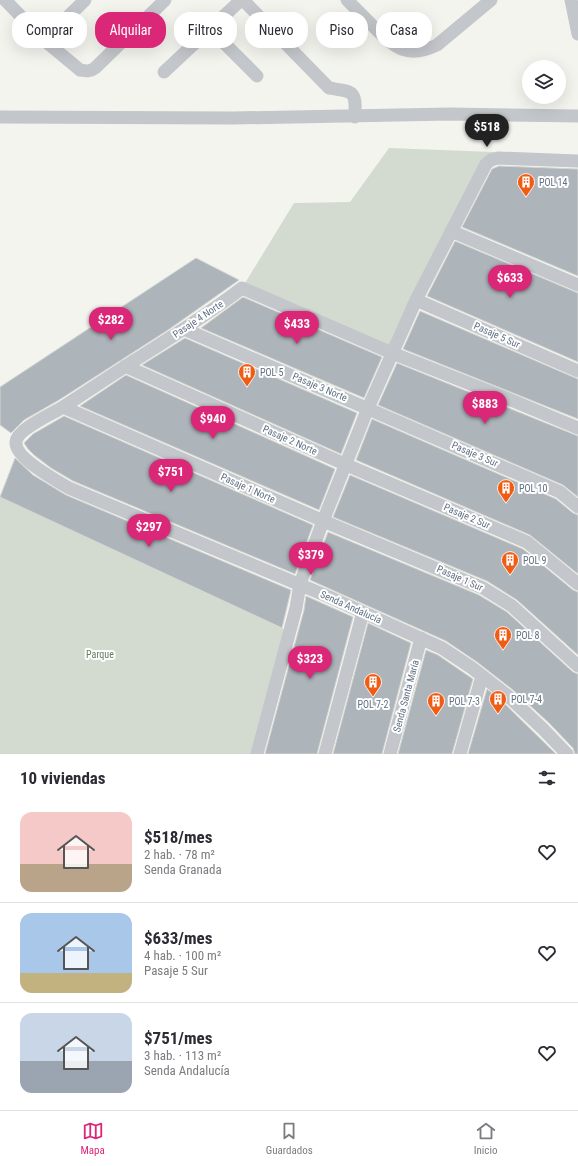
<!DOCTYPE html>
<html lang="es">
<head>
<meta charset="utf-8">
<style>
	:root { --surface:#fff; --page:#f7f7f7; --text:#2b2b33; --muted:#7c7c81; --line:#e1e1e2; --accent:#db2777 }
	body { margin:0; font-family:"Roboto Condensed",sans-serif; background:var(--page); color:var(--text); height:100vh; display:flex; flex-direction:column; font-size:15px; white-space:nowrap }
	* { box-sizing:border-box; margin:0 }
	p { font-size:13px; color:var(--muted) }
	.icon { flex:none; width:22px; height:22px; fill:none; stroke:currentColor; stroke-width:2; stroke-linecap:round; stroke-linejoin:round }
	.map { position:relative; height:754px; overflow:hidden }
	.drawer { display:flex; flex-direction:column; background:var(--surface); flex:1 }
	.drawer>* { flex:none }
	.banner { position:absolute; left:12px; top:12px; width:554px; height:36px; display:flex; gap:8px }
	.buttons { position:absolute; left:522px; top:60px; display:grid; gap:8px }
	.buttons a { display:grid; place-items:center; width:44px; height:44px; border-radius:50%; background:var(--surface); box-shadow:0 4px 16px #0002; font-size:20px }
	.price { position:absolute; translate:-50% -34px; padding:0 9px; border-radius:14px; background:var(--accent); color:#fff; font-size:13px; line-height:26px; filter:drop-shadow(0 1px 2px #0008) }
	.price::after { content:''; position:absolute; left:50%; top:24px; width:12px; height:9px; margin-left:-6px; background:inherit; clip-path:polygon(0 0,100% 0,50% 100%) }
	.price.current { background:#222; color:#fff }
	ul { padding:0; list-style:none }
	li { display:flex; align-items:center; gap:12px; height:100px; padding:0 20px }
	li+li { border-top:1px solid var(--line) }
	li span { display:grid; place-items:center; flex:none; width:112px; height:80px; border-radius:12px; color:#555 }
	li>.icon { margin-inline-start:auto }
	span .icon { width:48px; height:48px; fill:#fffc; stroke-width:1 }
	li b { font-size:17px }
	h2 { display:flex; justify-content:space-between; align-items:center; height:48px; padding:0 20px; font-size:17px }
	.tag { padding:0 14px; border-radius:16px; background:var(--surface); box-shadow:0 4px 16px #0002; font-size:14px; line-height:36px }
	.tag.current { background:var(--accent); color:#fff }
	.menu { display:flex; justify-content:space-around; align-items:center; height:56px; border-top:1px solid var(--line); background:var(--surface); font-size:11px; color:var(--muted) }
	.menu a { display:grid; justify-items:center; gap:2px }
	.menu .current { color:var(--accent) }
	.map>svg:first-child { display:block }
	.green { fill:#d3dbd0 }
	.building { fill:#adb4ba; stroke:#d5d5d2 }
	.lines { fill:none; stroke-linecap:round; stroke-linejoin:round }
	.minor { stroke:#c3c6ca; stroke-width:13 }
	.labels { text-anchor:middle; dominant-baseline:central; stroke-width:4; stroke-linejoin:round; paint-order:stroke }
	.poi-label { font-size:10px; fill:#607083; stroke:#fff; text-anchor:start }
	.street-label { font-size:10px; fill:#607083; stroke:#fff }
	.park-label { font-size:10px; fill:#637960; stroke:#fff }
</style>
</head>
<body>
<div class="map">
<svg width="578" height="754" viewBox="0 0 578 754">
	<rect width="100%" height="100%" fill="#f4f4ef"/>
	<!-- green -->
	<path class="green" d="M389,148l105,4 -105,199 -147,-63 52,-85 56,-1z
		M0,497l290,135 -33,122h-257z"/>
	<!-- building -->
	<path class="building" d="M499,166l79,3v107l-116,-49 30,-58z
		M455,241l123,52v69l-151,-66z
		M196,258l43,22 -71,50 -109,70 -35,20 -13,13 -11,-8v-38z
		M243,297l139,60 -18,41 -163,-70z
		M420,311l158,68v40l-175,-70z
		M185,338l172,75 -16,41 -199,-89z
		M397,363l181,73v61l-15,-12 -185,-80z
		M126,375l209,94 -16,41 -239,-104z
		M64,416l249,109 -18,49 -222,-93 -22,-13 -17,-13 -6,-6 -4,-6 9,-9z
		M372,419l184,80 17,14 5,2v59l-48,-39 -174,-75z
		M15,458l18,17 33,20 225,95 -9,38 -282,-131z
		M350,475l173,74 50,41 5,2v63l-61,-55 -30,-19 -154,-64z
		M328,532l151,63 28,17 66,60 5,2v80h-3l-2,-6 -24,-25 -36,-33 -36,-28 -31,-21 -136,-61z
		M306,596l47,21 -36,137h-52l39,-144z
		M368,623l43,20 -29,111h-49z
		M426,650l12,5 35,24 -21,75h-54z
		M487,689l16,13 53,52h-88z"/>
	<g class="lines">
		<!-- minor -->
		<path class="minor" d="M5,0l39,40 36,30c6,1 10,2 15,-2l70,-68
			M243,0l86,88c25,4 27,2 26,29
			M347,0c9,9 18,18 27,27 20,21 34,32 63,18l54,-45
			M571,0l7,34
			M210,29l47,47
			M44,40l41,-40
			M164,72l77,-72
			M0,117l234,1 216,-4 128,2
			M451,231l127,54
			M416,300l162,71
			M184,329l376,163 18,15
			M125,366l224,100 178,76 51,42
			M63,407l272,119 148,62 29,18 66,60
			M257,754l39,-146 4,-24 23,-63 45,-113 48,-108 70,-136 5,-4 7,-2 80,3
			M325,754l38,-142
			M390,754l31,-116
			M460,754l22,-78
			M567,754l-24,-25 -35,-33 -36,-28 -30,-20 -115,-52 -258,-108c-12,-7 -55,-31 -53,-46 1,-13 36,-28 47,-35 22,-14 44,-29 66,-43 38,-24 77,-48 113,-76l150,65 119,47 67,28"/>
	</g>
	<!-- icons -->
	<defs>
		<g id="building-pin" transform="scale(0.9)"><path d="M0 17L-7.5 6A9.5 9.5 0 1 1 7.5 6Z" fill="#f05c13" stroke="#fff"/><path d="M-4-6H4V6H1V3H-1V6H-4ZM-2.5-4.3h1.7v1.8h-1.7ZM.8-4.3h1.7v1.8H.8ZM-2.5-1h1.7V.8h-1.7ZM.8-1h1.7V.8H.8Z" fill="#fff"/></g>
	</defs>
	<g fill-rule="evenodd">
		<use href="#building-pin" x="526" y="182"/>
		<use href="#building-pin" x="247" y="372"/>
		<use href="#building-pin" x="506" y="488"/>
		<use href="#building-pin" x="510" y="560"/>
		<use href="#building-pin" x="503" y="635"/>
		<use href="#building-pin" x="373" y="682"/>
		<use href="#building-pin" x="498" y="699"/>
		<use href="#building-pin" x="436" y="701"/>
	</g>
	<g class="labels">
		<!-- poi labels -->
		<g class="poi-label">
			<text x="539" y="182">POL 14</text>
			<text x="260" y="372">POL 5</text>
			<text x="519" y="488">POL 10</text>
			<text x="523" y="560">POL 9</text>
			<text x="516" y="635">POL 8</text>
			<text x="511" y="699">POL 7-4</text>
			<text x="449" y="701">POL 7-3</text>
			<text x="373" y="704" text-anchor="middle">POL 7-2</text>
		</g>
		<!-- street labels -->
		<g class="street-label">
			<text transform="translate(198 319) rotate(-34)">Pasaje 4 Norte</text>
			<text transform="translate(497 335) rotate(24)">Pasaje 5 Sur</text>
			<text transform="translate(320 387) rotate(23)">Pasaje 3 Norte</text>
			<text transform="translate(290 440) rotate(24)">Pasaje 2 Norte</text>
			<text transform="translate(475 454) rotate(23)">Pasaje 3 Sur</text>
			<text transform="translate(248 488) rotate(24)">Pasaje 1 Norte</text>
			<text transform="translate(467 516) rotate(23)">Pasaje 2 Sur</text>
			<text transform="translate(460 578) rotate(24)">Pasaje 1 Sur</text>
			<text transform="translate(351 607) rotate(24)">Senda Andalucía</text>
			<text transform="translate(406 696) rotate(-75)">Senda Santa María</text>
		</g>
		<!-- park labels -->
		<g class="park-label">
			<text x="100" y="654">Parque</text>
		</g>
	</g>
</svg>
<div class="buttons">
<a><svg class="icon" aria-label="layers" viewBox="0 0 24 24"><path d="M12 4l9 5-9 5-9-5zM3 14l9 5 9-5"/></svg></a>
</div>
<b class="price current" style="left:487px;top:148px">$518</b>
<b class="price" style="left:510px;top:299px">$633</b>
<b class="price" style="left:111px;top:341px">$282</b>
<b class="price" style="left:297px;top:345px">$433</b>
<b class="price" style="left:485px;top:425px">$883</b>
<b class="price" style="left:213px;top:440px">$940</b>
<b class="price" style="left:171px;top:493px">$751</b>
<b class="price" style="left:149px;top:548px">$297</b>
<b class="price" style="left:311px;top:576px">$379</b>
<b class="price" style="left:310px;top:680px">$323</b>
<div class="banner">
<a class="tag">Comprar</a>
<a class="tag current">Alquilar</a>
<a class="tag">Filtros</a>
<a class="tag">Nuevo</a>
<a class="tag">Piso</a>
<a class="tag">Casa</a>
</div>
</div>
<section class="drawer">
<h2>10 viviendas<svg class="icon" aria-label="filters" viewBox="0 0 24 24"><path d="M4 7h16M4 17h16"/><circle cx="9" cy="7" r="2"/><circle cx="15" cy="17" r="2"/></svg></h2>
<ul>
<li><span style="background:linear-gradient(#f6c9c9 65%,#b9a48a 0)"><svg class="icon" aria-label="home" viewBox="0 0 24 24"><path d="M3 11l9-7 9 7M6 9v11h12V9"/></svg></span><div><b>$518/mes</b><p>2 hab. · 78 m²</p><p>Senda Granada</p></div><svg class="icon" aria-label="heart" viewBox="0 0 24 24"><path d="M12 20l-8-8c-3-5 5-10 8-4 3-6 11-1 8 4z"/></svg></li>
<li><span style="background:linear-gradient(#a9c7e8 75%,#c2b280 0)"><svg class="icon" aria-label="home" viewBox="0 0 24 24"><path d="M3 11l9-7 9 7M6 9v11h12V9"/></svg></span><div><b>$633/mes</b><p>4 hab. · 100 m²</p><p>Pasaje 5 Sur</p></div><svg class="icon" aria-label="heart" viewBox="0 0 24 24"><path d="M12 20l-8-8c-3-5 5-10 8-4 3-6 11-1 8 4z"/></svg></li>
<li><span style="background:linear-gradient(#c9d6e8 60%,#9aa5b1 0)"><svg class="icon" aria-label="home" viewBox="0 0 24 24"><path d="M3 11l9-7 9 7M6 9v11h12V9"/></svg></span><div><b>$751/mes</b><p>3 hab. · 113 m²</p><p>Senda Andalucía</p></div><svg class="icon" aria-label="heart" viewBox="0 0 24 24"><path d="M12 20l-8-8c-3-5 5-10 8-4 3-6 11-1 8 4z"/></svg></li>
</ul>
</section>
<nav class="menu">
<a class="current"><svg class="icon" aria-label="map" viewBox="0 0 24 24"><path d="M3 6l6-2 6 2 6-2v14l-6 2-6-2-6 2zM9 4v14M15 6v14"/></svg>Mapa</a>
<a><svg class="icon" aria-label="saved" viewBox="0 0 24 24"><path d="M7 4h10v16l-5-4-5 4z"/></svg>Guardados</a>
<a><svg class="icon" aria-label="home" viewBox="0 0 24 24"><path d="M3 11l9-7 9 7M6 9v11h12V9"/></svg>Inicio</a>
</nav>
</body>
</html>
